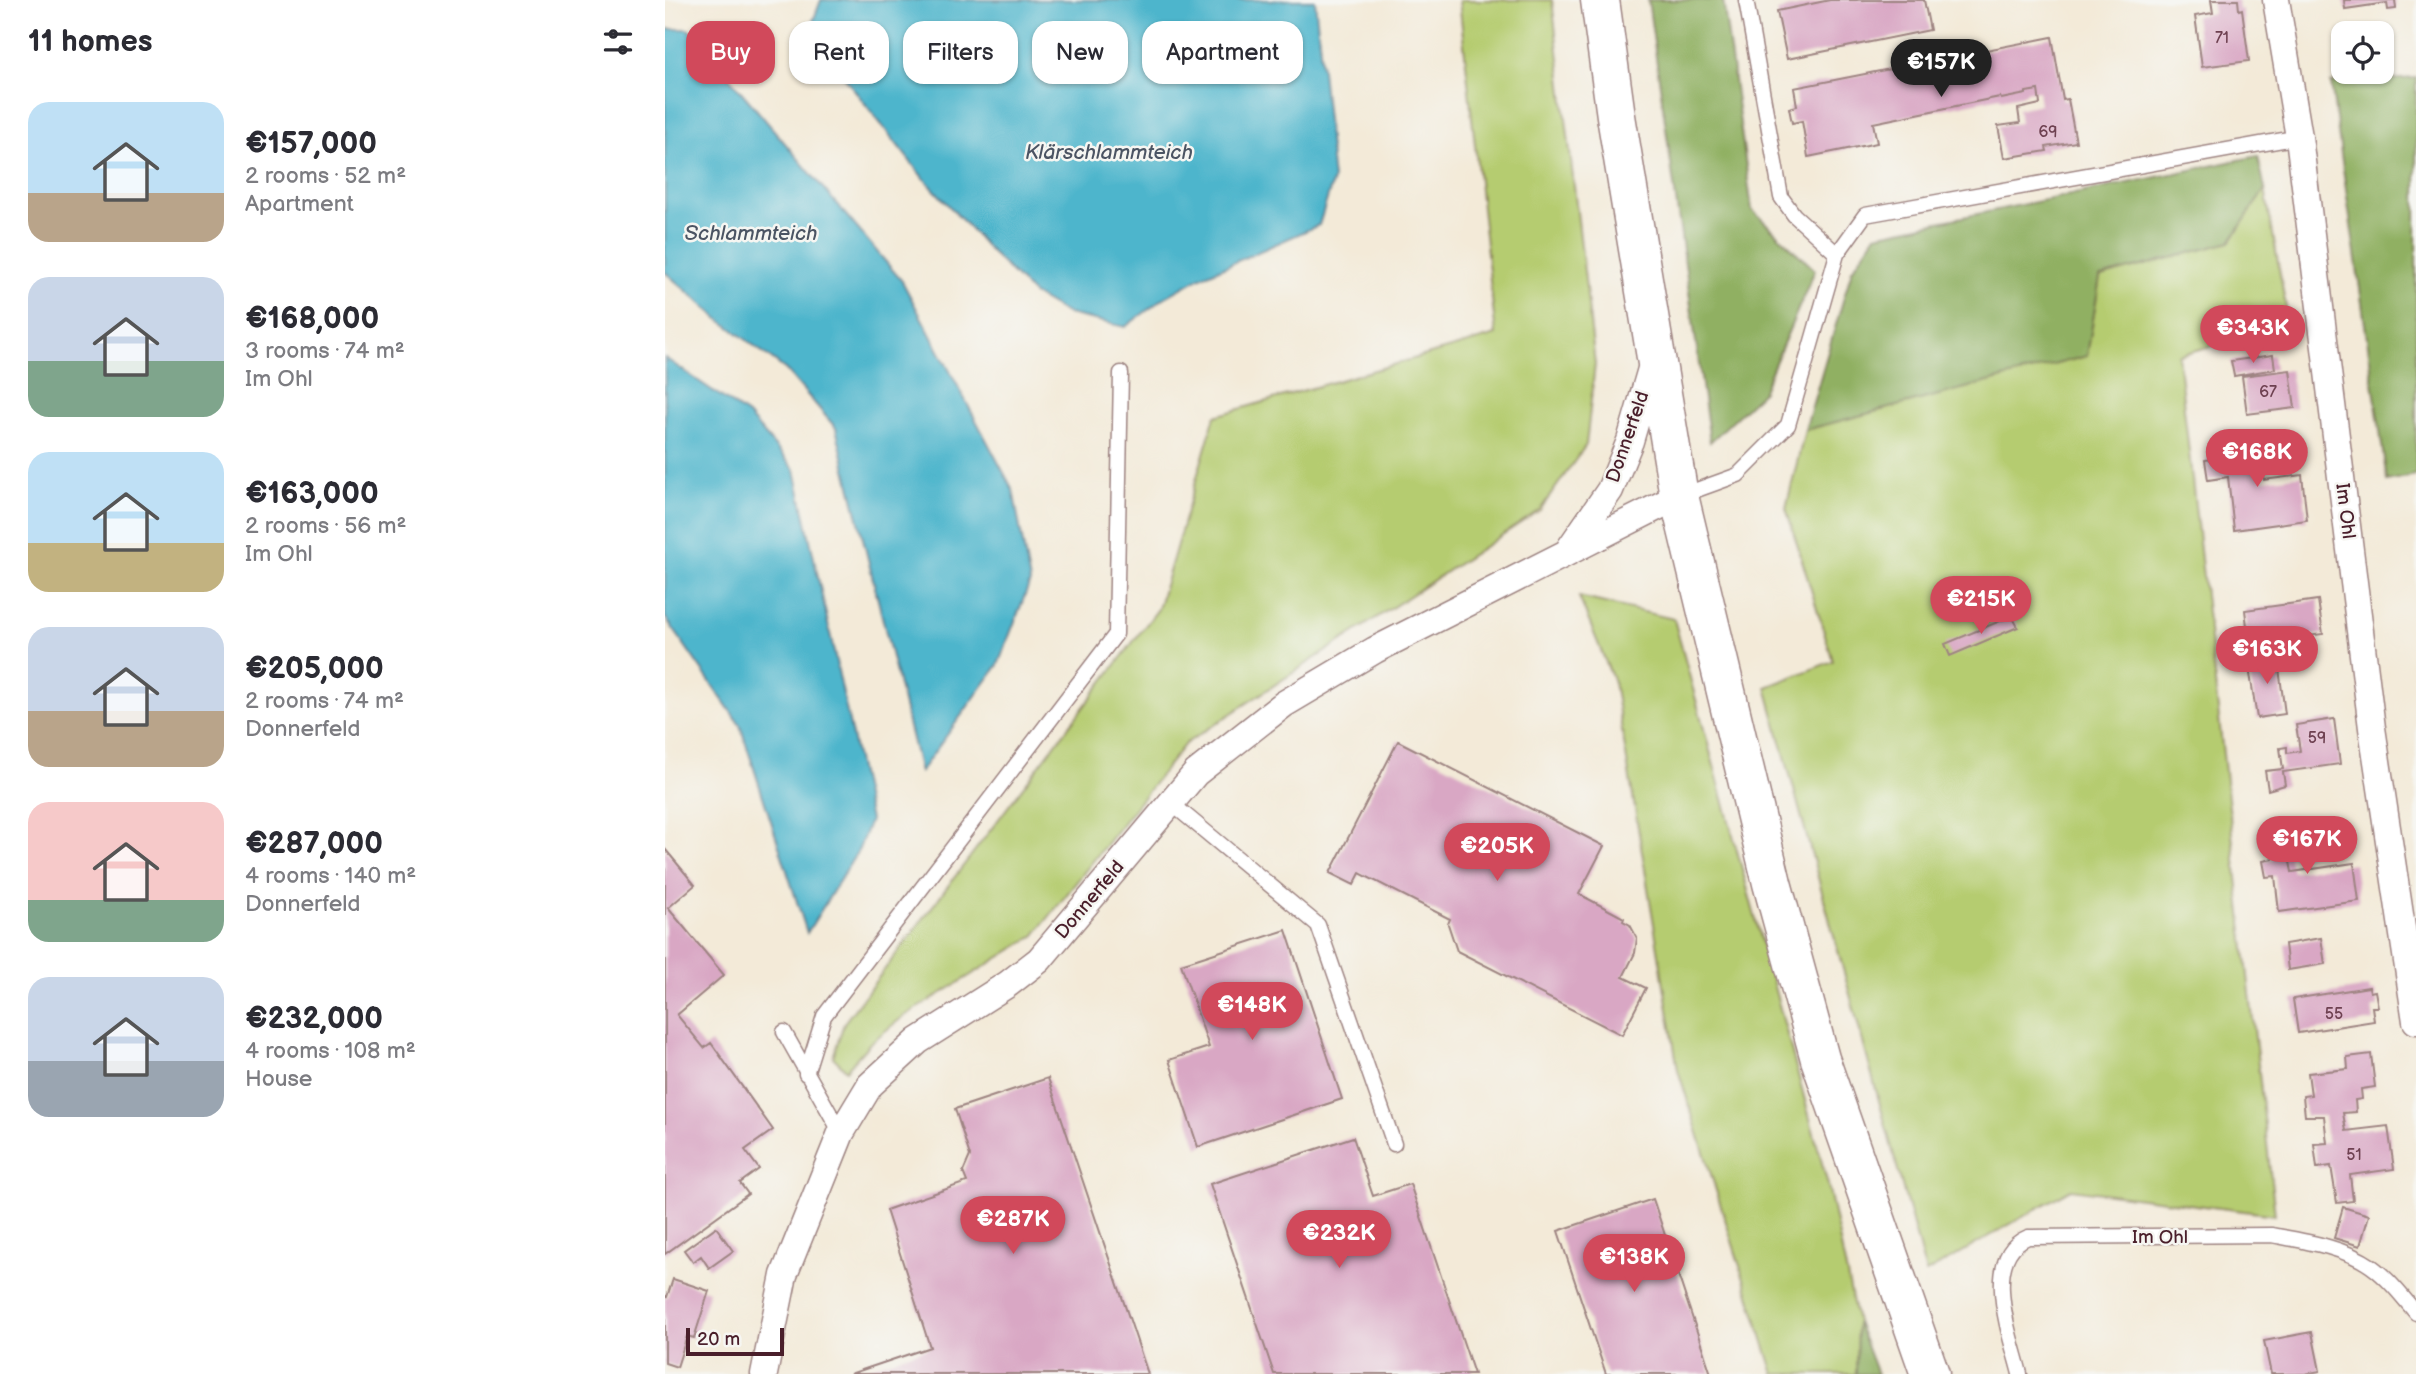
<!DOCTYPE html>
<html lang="en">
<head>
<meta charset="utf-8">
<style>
	:root { --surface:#fff; --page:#f7f7f7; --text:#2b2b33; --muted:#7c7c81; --accent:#d1495b }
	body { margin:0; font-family:"Balsamiq Sans",sans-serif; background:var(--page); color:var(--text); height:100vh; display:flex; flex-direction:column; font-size:26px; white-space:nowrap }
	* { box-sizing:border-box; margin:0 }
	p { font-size:23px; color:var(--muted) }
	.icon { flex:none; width:38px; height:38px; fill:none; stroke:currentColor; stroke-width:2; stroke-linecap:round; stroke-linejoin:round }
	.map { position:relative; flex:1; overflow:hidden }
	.details { display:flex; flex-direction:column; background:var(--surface); width:665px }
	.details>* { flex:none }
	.guide { position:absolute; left:21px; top:21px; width:665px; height:63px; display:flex; gap:14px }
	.tools { position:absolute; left:1666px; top:21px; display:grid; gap:14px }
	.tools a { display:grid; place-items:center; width:63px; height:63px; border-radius:14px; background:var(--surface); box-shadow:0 2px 5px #0004; font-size:35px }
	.scale { position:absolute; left:21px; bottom:18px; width:98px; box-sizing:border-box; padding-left:7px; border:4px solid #4a1f2b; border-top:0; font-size:19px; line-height:24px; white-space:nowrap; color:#4a1f2b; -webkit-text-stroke:5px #f6f6f2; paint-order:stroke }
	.price { position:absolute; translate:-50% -60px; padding:0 16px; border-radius:24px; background:var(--accent); color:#fff; font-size:23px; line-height:46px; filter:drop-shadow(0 2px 4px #0008) }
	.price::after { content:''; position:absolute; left:50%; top:42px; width:21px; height:16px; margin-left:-10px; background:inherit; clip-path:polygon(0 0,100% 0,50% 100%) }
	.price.on { background:#222; color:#fff }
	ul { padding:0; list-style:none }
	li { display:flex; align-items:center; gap:21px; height:175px; padding:0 28px }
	li span { display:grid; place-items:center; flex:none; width:196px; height:140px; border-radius:21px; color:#555 }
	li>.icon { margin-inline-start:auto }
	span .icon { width:84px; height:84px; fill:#fffc; stroke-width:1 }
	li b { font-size:30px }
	h2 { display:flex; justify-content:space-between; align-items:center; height:84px; padding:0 28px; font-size:30px }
	.chip { padding:0 24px; border-radius:21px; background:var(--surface); box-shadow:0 2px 5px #0004; font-size:24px; line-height:63px }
	.chip.on { background:var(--accent); color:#fff }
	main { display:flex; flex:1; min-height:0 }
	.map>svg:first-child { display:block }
	.green { fill:#b5cc70; stroke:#80764e; stroke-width:2 }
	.forest { fill:#90b062; stroke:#6d6846; stroke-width:2 }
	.water { fill:#4db5cc; stroke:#4c6a7c; stroke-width:2 }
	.building { fill:#d9a7c4 }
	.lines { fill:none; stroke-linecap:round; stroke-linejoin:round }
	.service-casing { stroke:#9e8482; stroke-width:17 }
	.minor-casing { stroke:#9e8482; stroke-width:29 }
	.primary-casing { stroke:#9e8482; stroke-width:41 }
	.service { stroke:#fff; stroke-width:14 }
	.minor { stroke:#fff; stroke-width:26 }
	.primary { stroke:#fff; stroke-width:38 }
	.labels { text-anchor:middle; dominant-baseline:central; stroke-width:5; stroke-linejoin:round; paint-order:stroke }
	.number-label { font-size:16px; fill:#6e4151 }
	.street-label { font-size:19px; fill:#4a1f2b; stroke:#f6f6f2 }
	.water-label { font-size:21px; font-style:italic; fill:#4b5463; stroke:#f6f6f2 }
</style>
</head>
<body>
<main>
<section class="details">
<h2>11 homes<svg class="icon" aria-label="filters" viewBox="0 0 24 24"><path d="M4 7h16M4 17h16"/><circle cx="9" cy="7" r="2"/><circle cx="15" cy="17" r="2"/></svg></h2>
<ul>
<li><span style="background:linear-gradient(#bfe0f5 65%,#b9a48a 0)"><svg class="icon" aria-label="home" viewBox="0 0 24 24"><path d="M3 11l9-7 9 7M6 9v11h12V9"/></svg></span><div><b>€157,000</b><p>2 rooms · 52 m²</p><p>Apartment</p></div></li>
<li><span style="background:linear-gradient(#c9d6e8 60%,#7fa58c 0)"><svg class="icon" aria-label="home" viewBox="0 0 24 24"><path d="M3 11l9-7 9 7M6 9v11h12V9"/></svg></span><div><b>€168,000</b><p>3 rooms · 74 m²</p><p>Im Ohl</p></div></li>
<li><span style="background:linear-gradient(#bfe0f5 65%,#c2b280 0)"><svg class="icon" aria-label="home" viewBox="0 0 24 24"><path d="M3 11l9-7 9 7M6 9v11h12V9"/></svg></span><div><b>€163,000</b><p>2 rooms · 56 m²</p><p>Im Ohl</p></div></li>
<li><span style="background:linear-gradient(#c9d6e8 60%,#b9a48a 0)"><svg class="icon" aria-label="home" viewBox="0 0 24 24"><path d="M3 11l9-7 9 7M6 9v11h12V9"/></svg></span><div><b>€205,000</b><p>2 rooms · 74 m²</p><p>Donnerfeld</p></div></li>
<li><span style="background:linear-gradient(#f6c9c9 70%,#7fa58c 0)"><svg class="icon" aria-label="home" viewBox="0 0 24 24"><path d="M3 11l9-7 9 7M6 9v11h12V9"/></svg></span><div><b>€287,000</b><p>4 rooms · 140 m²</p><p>Donnerfeld</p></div></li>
<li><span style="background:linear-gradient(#c9d6e8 60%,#9aa5b1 0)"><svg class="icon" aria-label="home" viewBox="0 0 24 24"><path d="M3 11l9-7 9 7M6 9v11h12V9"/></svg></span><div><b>€232,000</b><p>4 rooms · 108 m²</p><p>House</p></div></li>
</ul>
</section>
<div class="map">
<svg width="1751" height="1374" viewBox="0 0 1751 1374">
	<rect width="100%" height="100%" fill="#f6f6f2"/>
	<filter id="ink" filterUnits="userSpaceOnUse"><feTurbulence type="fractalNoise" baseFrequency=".0143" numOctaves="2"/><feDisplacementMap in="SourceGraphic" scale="14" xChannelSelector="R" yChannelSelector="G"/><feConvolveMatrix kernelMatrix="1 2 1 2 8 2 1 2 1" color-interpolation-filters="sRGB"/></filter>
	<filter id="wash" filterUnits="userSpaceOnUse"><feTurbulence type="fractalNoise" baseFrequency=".00686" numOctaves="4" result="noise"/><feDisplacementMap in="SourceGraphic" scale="28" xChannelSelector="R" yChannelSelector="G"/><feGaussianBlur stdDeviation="1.57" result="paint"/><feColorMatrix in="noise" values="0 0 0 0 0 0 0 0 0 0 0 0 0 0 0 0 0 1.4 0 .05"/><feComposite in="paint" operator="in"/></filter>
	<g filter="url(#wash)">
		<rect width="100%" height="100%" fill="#f3ead8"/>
		<!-- green -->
		<path class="green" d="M794,0h93l43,364 -9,81 -46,65 -355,234 -151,192 -131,81 -33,26 -24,27 -13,-13 11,-34 314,-414 57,-193 281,-81z
			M1600,189l24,136 -111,30 97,860 -204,-26 -145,84 -160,-586 67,-26 -47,-153 19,-78 282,-74 13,-79 130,-35z
			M914,597l95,22 154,566 29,137 -1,52h-82l-96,-304 -64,-388z"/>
		<!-- forest -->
		<path class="forest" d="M983,0h75l29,210 63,60 -53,123 -52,49z
			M1751,78v397l-29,6 -56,-398z
			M1593,156l7,33 -35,53 -130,35 -13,79 -282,74 47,-160 24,-35z
			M1192,1322l20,52h-21z"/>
		<!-- water -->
		<path class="water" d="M156,0h494l18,180 -14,45 -118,52 -37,21 -39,29 -57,-13 -35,-20 -39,-39 -73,-80 -112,-143z
			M0,29h23l214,252 111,209 17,92 -32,83 -78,107 -84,-344 -50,-58 -67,-51 -54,-47z
			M0,358l83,57 47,55 75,350 -11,29 -52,84 -67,-208 -75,-108z"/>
		<g id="blocks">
			<!-- building -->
			<path class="building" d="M1165,0h94l6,30 -143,29 -10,-48z
				M1546,0h27l1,10 3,-1 7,52 -47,6 -7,-51 18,-3z
				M1679,0h51l1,9 -8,1 -1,-7 -42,6z
				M1387,37l11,63 5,-1 8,43 -30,5 1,4 -43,7 -6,-32 22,-3 -2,-14 22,-5 -2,-14 -12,2v2l-25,5 -1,-2 -127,26 4,20 -69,14 -6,-36 -10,2 -3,-15 8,-2 -3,-18z
				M1608,355l2,14 -41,7 -3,-15z
				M1625,370l5,38 -48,6 -5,-38z
				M1594,441l5,39 38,-5 5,45 -73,10 -6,-53 -20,3 -3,-20 20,-3 -2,-12z
				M1653,600l5,34 -79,10 -2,-18h5l-2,-16z
				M1347,616l6,11 -68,29 -5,-12z
				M1612,653l8,61 -28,4 -9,-57z
				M1669,719l6,45 -57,8 2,13 -17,5 -3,-19 18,-2 -3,-21 7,-1v6l13,-2 -4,-26z
				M733,741l206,105 -25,48 45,24 -1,3 7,4 7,13 -2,15 -12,24 23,11 -24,47 -165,-84 -9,-27 2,-5 -90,-46 -6,12 -24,-12z
				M1639,829l6,25 -21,3 3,15 62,-9 5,38 -80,11 -4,-36 -9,1 -3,-16 10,-2 -4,-25z
				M0,849l30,36 -27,23 56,67 -47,40 27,33 7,-5 62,87 -28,20 14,19 -19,14 8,11 -83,60z
				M621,930l56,169 -144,48 -29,-87 40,-13 -28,-83z
				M1656,938l4,26 -37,6 -3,-26z
				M1704,987l1,5 5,-1 3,16h-6l2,14 -76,12 -5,-34z
				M1706,1054l4,33 -14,2 1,10 -7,1 1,12 -13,1 3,18 42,-5 6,43 -44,6 3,26 -16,2 -6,-37 -14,2 -3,-24 13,-1 -3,-27h-19l-2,-20 8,-1 -3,-22 40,-4 -1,-12z
				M383,1078l100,296h-298l80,-27 -44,-137 81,-28 -4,-10 7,-16 -15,-47z
				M688,1137l20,59 37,-12 64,190h-200l-64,-190z
				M988,1199l58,175h-105l-48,-143z
				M1678,1207l26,8 -9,31 -26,-8z
				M51,1227l17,24 -24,17 -8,-12 -8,6 -9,-12z
				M8,1279l36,12 -15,47 -7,-2 -10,31 -12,-4v-67l2,1z
				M1647,1332l8,39 -15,3h-34l-7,-33z"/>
		</g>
	</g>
	<g filter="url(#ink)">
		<use href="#blocks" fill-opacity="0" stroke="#9e8482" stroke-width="2"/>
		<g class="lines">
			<!-- service casing -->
			<g class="service-casing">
				<path id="service" d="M1081,0l35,197 13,18 43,39
					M1015,496l58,-21 50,-50 49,-171 28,-39 434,-78
					M506,803l147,122 76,219
					M119,1032l57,101
					M141,1074l18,-58 292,-382 5,-261
					M1355,1374c-9,-37 -40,-117 8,-137l244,-2c32,6 72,12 99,31 17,12 32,31 45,47"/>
			</g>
			<!-- minor casing -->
			<g class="minor-casing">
				<path id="minor" d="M1611,0l23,137 73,591 44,293
					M905,548l40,-58 20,-49 23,-79
					M99,1374l20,-99 57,-142 29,-48 48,-44 90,-57 31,-24 157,-187 88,-69 91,-54 304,-154"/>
			</g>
			<!-- primary casing -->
			<g class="primary-casing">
				<path id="primary" d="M935,0l16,116 63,380 93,387 48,176 110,315"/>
			</g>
			<!-- service -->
			<use href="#service" class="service"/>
			<!-- minor -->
			<use href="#minor" class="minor"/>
			<!-- primary -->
			<use href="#primary" class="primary"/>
		</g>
	</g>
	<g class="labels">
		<!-- number labels -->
		<g class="number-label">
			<text x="1557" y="38">71</text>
			<text x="1383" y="132">69</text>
			<text x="1603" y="392">67</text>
			<text x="1652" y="738">59</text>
			<text x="1669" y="1014">55</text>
			<text x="1689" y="1155">51</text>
		</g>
		<!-- street labels -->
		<g class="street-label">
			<text transform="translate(963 437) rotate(-71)">Donnerfeld</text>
			<text transform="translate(1680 511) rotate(83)">Im Ohl</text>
			<text transform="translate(425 900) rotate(-50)">Donnerfeld</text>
			<text x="1495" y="1237">Im Ohl</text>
		</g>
		<!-- water labels -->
		<g class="water-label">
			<text x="444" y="152">Klärschlammteich</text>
			<text x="86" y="233">Schlammteich</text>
		</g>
	</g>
</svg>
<div class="tools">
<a><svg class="icon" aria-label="locate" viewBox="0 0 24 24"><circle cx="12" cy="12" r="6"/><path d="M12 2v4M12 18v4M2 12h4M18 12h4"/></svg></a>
</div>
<div class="scale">20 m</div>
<b class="price on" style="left:1276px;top:99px">€157K</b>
<b class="price" style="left:1588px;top:365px">€343K</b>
<b class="price" style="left:1592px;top:489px">€168K</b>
<b class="price" style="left:1316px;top:636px">€215K</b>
<b class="price" style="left:1602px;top:686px">€163K</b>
<b class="price" style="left:1642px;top:876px">€167K</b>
<b class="price" style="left:832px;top:883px">€205K</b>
<b class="price" style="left:587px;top:1042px">€148K</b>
<b class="price" style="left:348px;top:1256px">€287K</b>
<b class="price" style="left:674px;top:1270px">€232K</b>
<b class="price" style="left:969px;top:1294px">€138K</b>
<div class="guide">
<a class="chip on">Buy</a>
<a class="chip">Rent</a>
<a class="chip">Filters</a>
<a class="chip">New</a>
<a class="chip">Apartment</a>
</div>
</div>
</main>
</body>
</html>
